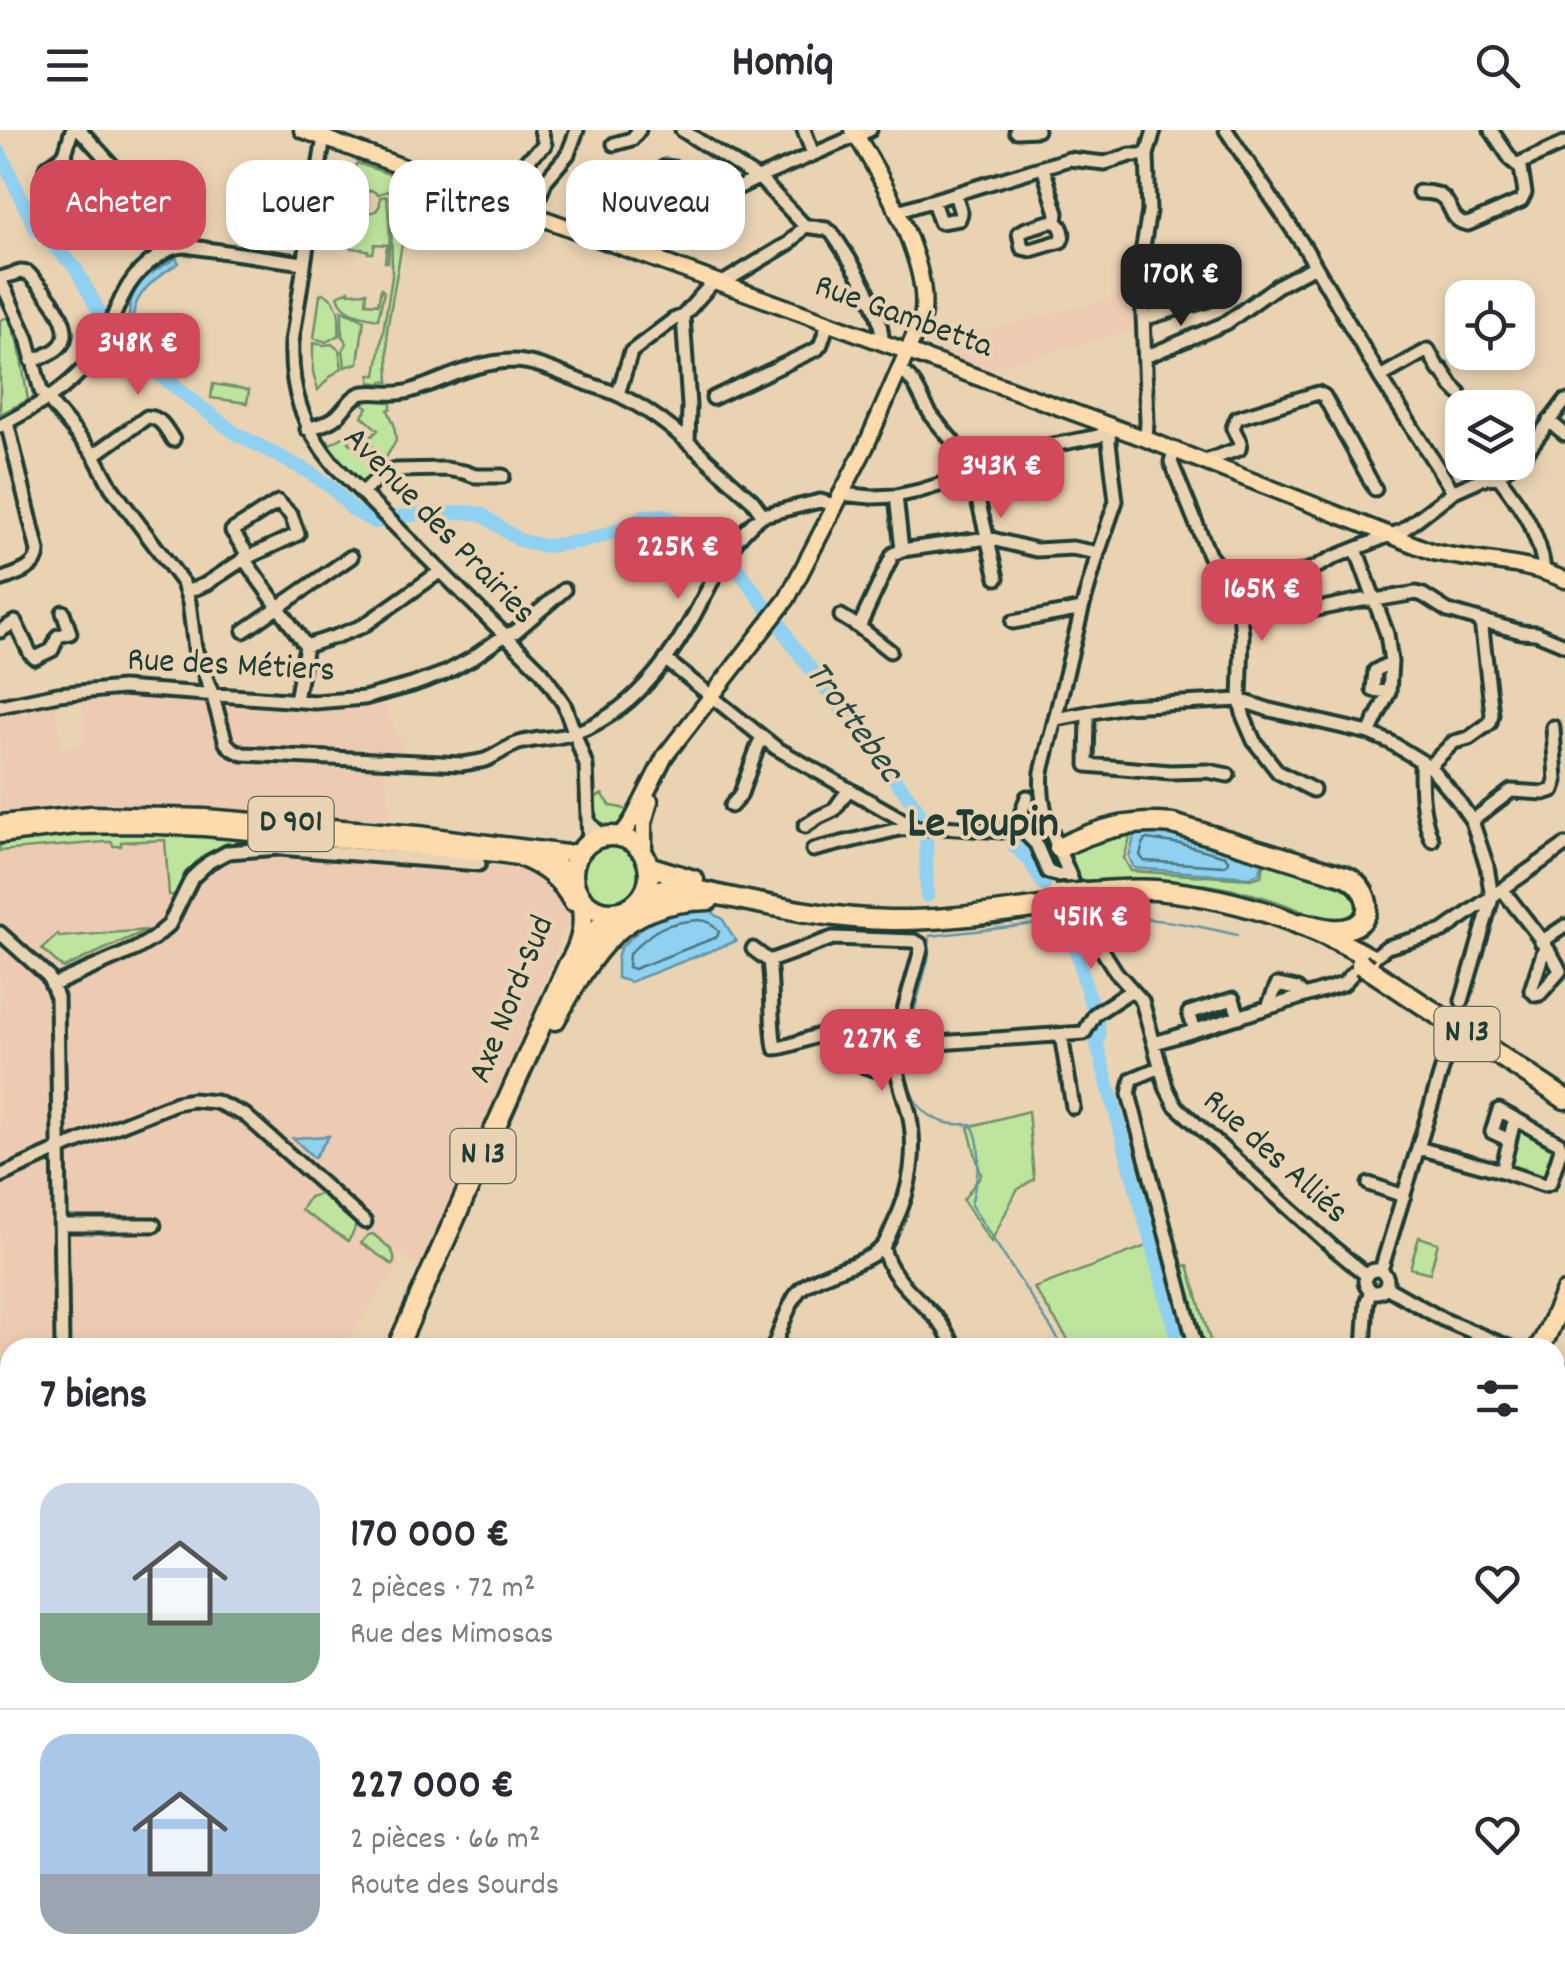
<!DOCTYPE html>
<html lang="fr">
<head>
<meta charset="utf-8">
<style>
	:root { --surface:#fff; --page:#f2f2f3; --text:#2b2b33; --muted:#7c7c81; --line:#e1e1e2; --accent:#d1495b }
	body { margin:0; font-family:Dekko,sans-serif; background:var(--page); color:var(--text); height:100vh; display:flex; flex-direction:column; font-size:38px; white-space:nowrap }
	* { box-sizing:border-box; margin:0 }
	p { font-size:32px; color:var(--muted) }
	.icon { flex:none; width:55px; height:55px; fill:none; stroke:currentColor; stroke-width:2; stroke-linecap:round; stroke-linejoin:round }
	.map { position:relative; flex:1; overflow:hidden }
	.details { position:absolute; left:0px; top:1208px; width:1565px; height:642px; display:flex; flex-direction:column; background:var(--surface); border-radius:30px 30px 0 0; box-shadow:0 5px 15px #0003 }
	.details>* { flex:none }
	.guide { position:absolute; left:30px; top:30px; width:1000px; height:90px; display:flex; gap:20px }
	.tools { position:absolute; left:1445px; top:150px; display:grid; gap:20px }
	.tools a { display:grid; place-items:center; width:90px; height:90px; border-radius:20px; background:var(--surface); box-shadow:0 5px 15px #0003; font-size:50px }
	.price { position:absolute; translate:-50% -85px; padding:0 22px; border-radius:20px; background:var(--accent); color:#fff; font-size:32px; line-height:65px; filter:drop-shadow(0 2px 5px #0008) }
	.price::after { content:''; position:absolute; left:50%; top:60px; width:30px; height:22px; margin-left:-15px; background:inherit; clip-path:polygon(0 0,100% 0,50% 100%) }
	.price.current { background:#222; color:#fff }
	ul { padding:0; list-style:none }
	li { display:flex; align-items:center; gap:30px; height:250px; padding:0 40px }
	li+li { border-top:2px solid var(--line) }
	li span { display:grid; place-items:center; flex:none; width:280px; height:200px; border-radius:30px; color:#555 }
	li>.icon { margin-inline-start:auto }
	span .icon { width:120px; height:120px; fill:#fffc; stroke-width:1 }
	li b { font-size:42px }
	h2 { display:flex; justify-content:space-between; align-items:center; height:120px; padding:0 40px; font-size:42px }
	.pill { padding:0 35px; border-radius:30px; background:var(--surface); box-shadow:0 5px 15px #0003; font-size:35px; line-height:90px }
	.pill.current { background:var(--accent); color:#fff }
	header { display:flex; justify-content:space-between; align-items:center; height:130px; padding:0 40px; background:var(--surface); font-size:45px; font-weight:800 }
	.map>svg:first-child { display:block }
	.built { fill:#edcbb2 }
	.green { fill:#bfe49e; stroke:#6f9069; stroke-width:2.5 }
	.water { fill:#90d1f1; stroke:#6396a5; stroke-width:2.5 }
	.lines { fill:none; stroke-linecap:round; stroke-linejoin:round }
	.shore { stroke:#4c7880; stroke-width:2.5 }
	.stream { stroke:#6396a5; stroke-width:2.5 }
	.river { stroke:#90d1f1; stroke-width:14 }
	.minor-casing { stroke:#1f3d34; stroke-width:19 }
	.major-casing { stroke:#1f3d34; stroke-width:21 }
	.highway-casing { stroke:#1f3d34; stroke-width:25 }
	.minor { stroke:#ead3b3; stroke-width:11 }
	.major { stroke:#fedbac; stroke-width:14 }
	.highway { stroke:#fedbac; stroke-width:18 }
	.highway-bridge-casing { stroke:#1f3d34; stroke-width:25; stroke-linecap:butt }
	.highway-bridge { stroke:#fedbac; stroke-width:18 }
	.labels { text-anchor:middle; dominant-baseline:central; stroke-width:8; stroke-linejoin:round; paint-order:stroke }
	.shield { fill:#ead3b3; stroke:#5c6a5a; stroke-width:2.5 }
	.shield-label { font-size:32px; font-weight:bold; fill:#1f3d34 }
	.street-label { font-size:35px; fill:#1f3d34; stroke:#ead3b3 }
	.water-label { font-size:38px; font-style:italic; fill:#2a4c47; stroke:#ead3b3 }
	.district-label { font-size:45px; font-weight:bold; fill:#1f3d34; stroke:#ead3b3 }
</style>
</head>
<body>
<header><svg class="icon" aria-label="menu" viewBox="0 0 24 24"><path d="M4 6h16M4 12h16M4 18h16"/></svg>Homiq<svg class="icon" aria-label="search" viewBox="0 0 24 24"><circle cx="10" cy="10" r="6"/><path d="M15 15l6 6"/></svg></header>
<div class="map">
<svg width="1565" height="1849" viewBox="0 0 1565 1849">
	<rect width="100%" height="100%" fill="#ead3b3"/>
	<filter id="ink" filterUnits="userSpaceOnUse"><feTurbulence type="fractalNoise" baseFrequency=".01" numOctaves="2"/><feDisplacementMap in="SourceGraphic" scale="20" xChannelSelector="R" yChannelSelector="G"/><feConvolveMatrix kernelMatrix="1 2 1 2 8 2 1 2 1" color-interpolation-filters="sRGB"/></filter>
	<g filter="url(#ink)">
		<!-- built -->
		<path class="built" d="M1134,162l4,37 -158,42 -42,-17 47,-23z
			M109,559l206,13 68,-9 7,27 16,31v10h-22l6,64 -390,-8v-111l55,-11 5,52 22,-1 2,-17 -3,-30h-9l-1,-6z
			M131,710l79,3 -1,18 38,-12 232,15 70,9 19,33 2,13 -81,193 -70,156 -21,-17 1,13 -56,83 -333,1v375l-10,6v-876l27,-7z"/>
		<!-- green -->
		<path class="green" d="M59,33l6,1 23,31 -4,7 -11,1 -23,-31z
			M357,33l44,15c-5,11 -12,13 -23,16l-7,-4 -10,4 -11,-22 1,-5 4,1z
			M346,41c24,34 11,37 -6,67l-7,1 11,-66z
			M410,47l6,3 -3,14 -9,8 -1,36 -16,92 2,52 -7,-1 -3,7v-5l-9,-1v-7h6l16,-98 -1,-82 11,-8 4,-8z
			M387,66l3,39 -2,27h-3l2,-17 -12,-1 -2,9h-5v-3l-17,-2 -7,-9 15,-23 17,-5 4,-6v-8z
			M147,82l19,19 -2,13 -16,11 -4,-5 8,-7 -3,-4 6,-5 -14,-16z
			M381,159l3,3 -6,27c-16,-3 -35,-5 -40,-23l11,-6v3l18,-1 -1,11 12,1z
			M323,163c18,9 17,25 16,42l-13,7 -12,-4 6,-43z
			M342,180l22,10 -6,43 -13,4 -2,-17 4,-7 -5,-7z
			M8,187l11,29 9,54 -28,14v-94z
			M313,213l11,2 8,-1 7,6 3,18 -11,8 -13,14 -5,-18z
			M213,254l36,6 -2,13 -36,-5z
			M366,268l25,1v9l-3,2 6,14 2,17 -19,31 -13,13 -40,-43 4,-2 2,4 19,-10 4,2 -4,6 18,16 5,-4 3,2 3,-4 -8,-9 2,-2 -2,-3 8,-8 -16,-14 6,-9 -10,-7z
			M602,664l9,12 11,2 7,4 -7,13 -12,6c-17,-4 -17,-16 -17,-32z
			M1133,698l-9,30 7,13 120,8 10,-3 4,-14 -6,-10 91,31c10,21 12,37 -17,38 -27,-7 -53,-20 -81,-27 -56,-14 -114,-17 -171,-13l-12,-30z
			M144,701l139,9 1,2c-49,-4 -85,8 -108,53h-7l-4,-55 -44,2v4h-8l-1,-4h-7l-105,9v-6l75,-13z
			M580 744a31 31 0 1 1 62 0a31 31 0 1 1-62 0Z
			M147,800l-84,38 -21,-19 16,-15 1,3z
			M1028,981l6,68 -17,11 -26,52 -28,-42 18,-25 -13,-48z
			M1519,996l21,11 -2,4 10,6 4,-4 5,4 -8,29 -5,4 -20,-7 1,-4 -11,-3 -3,4 -4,-1 7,-39z
			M320,1064c11,2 32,17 35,30 1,7 -4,12 -7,17l-47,-31 8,-13z
			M373,1104c10,9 26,17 20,31l-32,-22 7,-8z
			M1419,1107l19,6 -8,30 -20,-5z
			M1149,1115l9,21 12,-3 2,6 16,-4 24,82h-139l-39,-59z
			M1555,1250l10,5v36l-7,15 7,4v487l-10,-5z"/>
		<!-- water -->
		<path class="water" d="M176,128l3,5c-29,17 -62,44 -37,81 9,15 26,27 38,40l-3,5 -28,-20 3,-5c-25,-24 -34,-63 -4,-88 8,-7 19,-12 28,-18z
			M1136,699c42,0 82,14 121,25l6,8 -4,11 -9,4 -116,-9 -5,-11z
			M698,780l15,1 3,5 6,2 14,23 -106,41 -13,-4v-19l3,-11 25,-23 16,-10z
			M329,1006l-15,22 -21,-20z"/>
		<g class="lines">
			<!-- shore -->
			<path class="shore" d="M1147,709l34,5 44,12 4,6 -5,4 -80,-5 -4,-6 4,-14z
				M698,790c9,0 16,4 21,12l-2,5 -83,32 -6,-2 1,-13c25,-25 34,-31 69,-34z"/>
			<!-- stream -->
			<path class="stream" d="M1093,789c52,-4 94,4 144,16
				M907,908l21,-78 2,-24 143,-16
				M906,916c-6,32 6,68 41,77 7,2 17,1 24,1 15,23 5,57 0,81l93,143
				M1128,1849l3,-9
				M1230,1849l3,-9"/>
			<!-- river -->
			<path class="river" d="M0,22l35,76 40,39 28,52
				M112,203l8,12 115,88 74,39 23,16 21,22 22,12 36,-7 57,-3 13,2 38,26 27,6 39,-5 31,-10 28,-15 19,-1 31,14 29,20 46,62
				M779,492l12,21 123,161 12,20
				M926,705l1,61
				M1014,716l15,14 15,25
				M1061,781c18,29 18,63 31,94
				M1097,887l2,20 -3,4 84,307"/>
			<!-- minor casing -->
			<g class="minor-casing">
				<path id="minor" d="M80,0l91,100 7,16
					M325,0l-33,212c-2,49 11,86 42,123l208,207 22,32 22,61 3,78
					M682,0l80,51 43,45 21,3 6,4c19,28 51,75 50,109
					M804,0l9,24
					M1226,0l79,118 75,129 70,110 4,4
					M1016,1l21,-1
					M614,14l18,-5 7,-9
					M65,24l3,10 24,29 -1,7 -12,9 -9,-4 -25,-31 1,-6z
					M65,24l7,-24
					M1518,34l47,-21
					M1043,37l14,46 -1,9
					M516,49l5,-14 24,-20 -4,-15
					M1419,62c4,0 14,1 18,2 18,8 10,27 31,30l53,-23 4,-8 -4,-25 -9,-7 -21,-31
					M933,71l7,21 19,-3 2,-6 -6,-19
					M898,81l171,-52 36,4 25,-8h17
					M532,84l14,-34 22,-26 9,-24
					M684,84l-27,-35 1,-6 7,-6 8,1 41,31
					M1049,92h7c6,4 9,12 5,19l-30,9 -9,-2 -3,-15 7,-4z
					M656,130l10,-27 18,-19 74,-36 112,-48
					M0,148l21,-6 7,1c14,15 49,52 33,72 -6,8 -19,12 -29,16
					M0,149l27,59 14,53 53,64 17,32 72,96 6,19 6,47 17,44 14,50 6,6 11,5 219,10c7,-1 15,-2 23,-4 11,-4 21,-13 34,-17 17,-5 35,-4 52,-9 60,-19 99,-74 127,-126 18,-33 33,-71 65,-93
					M721,154l68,-41 16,-17
					M1143,189l65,-19
					M1145,227l81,-34 51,-37 38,-20
					M900,241c17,8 21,31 32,45 18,24 29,30 40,59l25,103
					M1380,247l48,-27 11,20h3l10,16 7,7
					M618,264l13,-42 42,-32 10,-4
					M713,268l104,-49 4,-5 7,-21
					M1549,291l16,13
					M0,296c33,-18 65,-34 89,-64 28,-35 26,-78 67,-104 10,-7 17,-12 29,-12l118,17
					M307,299c10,-3 21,-5 29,-12 9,-7 15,-22 28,-24 16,-2 30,3 46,-2 35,-11 64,-29 102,-30 23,0 45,11 66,19 14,6 29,9 43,16 50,24 90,69 131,104l11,15 57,-14 15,4
					M1146,309l1,-17 -6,-163 8,-48 -2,-56 7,-25
					M688,313l1,-37 -6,-90 31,-35
					M1174,320l-3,12 38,93 11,14 12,9 6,12 4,46 -2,64 4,18 10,23 24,31 35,18
					M94,325l53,-38c14,0 19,12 26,23
					M1518,330l7,-6 40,-53
					M1203,332l36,-13 1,-6 -7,-15 4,-10 81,-25 6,3 51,93
					M1498,346c21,27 43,60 46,94
					M362,363l21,-20 12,-3 51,-1 18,3 11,4h28
					M840,364l32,3 24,-1 23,-5 102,-31 27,-14 51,-10 11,-10
					M278,372l13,13 7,19 -54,25 2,-7 -14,-21z
					M1356,419l31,85 4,28
					M902,420l86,-12 48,12 36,-2 26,5
					M1278,449l20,34 64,-13h13l41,-7 7,2 25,16 73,21 15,1 29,12
					M0,450c15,-6 38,-11 38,-29l-31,-129
					M1238,460l74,-21 23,-12 68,-27 51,-39 27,-12 17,-3 16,-14
					M186,462l20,-8 38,-25 62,87 -10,54
					M841,486l18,11
					M1013,492l69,-13
					M0,501l15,-9 15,31 5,5 17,-8 6,-14 12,-3 -7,-21
					M244,501l107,-74
					M306,516l31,-10 26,-10 78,-55
					M890,521l-31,-24 34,-73 9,-4 -6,-54
					M666,530l110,88 141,80
					M0,576l58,-12 64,-6 193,14 49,-4 48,-13 33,-12 26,-14 34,-24 10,-3 49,-42
					M1088,583l-1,52 83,7 38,-1 20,4
					M1056,589l69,-13 115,-6 30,10 99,23 21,9 39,24 28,33 15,22 15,45 5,32 -30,103
					M1369,603l20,-41 2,-30 -16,9 -2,19 16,2
					M1421,631c0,29 0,53 11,79
					M1429,636l25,-24 15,-4 21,-15 2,-9 -11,-93
					M731,676l9,-10 21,-58
					M1472,691l39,-30 33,2 9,-3 3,-9 -3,-54
					M589,693l15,14
					M805,696l14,-9 15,-7 15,-21
					M1016,698l11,-31
					M813,720l86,-21 43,-2 60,4 14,-3 9,5 11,11 12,28 11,3 9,-2
					M1072,751c-15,-38 -34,-67 -30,-109l40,-163 16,-56 18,-52 -7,-59 1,-16
					M1503,760c17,24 45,54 57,81l-20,23 -4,1 -5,-5 14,-43
					M1083,780l19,40 14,22 26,29 24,86 9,18 156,141 35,29
					M0,803l48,43 9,21 5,351
					M1541,812l24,-16
					M753,819l16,12c4,29 1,58 6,87 20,0 55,-25 72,-10 7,6 12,20 17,28l9,3 24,-2
					M769,831l64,-23 81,3 6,3 1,5c-9,36 -27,83 -24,120 2,15 8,29 12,44 8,36 2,78 -15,111 -3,7 -6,15 -10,21 -16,21 -70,27 -86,47 -11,15 -17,38 -25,56
					M53,855l83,-36 18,-11 15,-13 23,-47 17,-16 19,-10 51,-4 200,16
					M1268,877l9,-22 20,4 7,7
					M1195,900l-6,-17 44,-14 6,18
					M1061,905l12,72
					M899,913h38l147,-10 11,-19 37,-24
					M1155,913l188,-59 10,-11 34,-26 56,-16 122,-86
					M1161,937l-29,12 -3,15 67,254
					M1509,1010l-17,-8 7,-22 60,33 2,6 -11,34 -6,2 -42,-14 11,-46 5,-3
					M1418,1018l84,23
					M0,1046l60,-27 116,-46 16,-3 24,2 29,13 120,107
					M1369,1054l35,12
					M60,1095h94
					M883,1117c6,31 35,50 54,72 8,9 13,19 18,29
					M1365 1151a11 11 0 1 1 22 0a11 11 0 1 1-22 0Z
					M1381,1140l71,-234
					M1386,1157l56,32 69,29
					M1364,1218l3,-47 4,-10
					M1555,1236l10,4
					M0,1270l10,-5
					M0,1761l10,-12
					M1555,1792l10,5
					M290,1840l10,9
					M513,1840l1,9
					M415,1849l9,-9
					M994,1849l5,-9
					M1296,1849l4,-9"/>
			</g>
			<!-- major casing -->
			<g class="major-casing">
				<path id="major" d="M302,0l844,309 287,113c44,10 91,9 132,28
					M0,693l91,-9 114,3 213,17 148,19 15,-2
					M0,705l76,-9 59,-1 69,3 294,26 57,9 18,12
					M617,707l10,-9 7,-11 31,-61 122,-157 78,-151 57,-130c11,-51 -42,-144 -69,-188
					M644,724v-31l6,-22"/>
			</g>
			<!-- highway casing -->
			<g class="highway-casing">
				<path id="highway" d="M573 744a38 38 0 1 1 76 0a38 38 0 1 1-76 0Z
					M1059,718c37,-19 71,-28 114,-24l172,52c21,8 34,41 7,51 -16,6 -35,-1 -50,-4
					M522,727c24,10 38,21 51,44
					M648,736l46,14
					M1087,762c23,-1 46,-4 69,-2 77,7 147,30 214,68
					M642,766l24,-8h20c68,14 136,31 205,32 56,1 113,-9 169,-15
					M582,824l18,-28 16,-14
					M1369,839l196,130
					M555,890c38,-69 66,-119 154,-120
					M397,1218l171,-383c15,-23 18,-44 12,-70
					M1539,1218l7,-12 19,-43
					M0,1789l10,2
					M51,1840v9"/>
			</g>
			<!-- minor -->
			<use href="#minor" class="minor"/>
			<!-- major -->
			<use href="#major" class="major"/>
			<!-- highway -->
			<use href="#highway" class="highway"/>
			<!-- highway-bridge casing -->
			<g class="highway-bridge-casing">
				<path id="highway-bridge" d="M1056,765l31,-3
					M1361,834l8,5"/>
			</g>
			<!-- highway-bridge -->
			<use href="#highway-bridge" class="highway-bridge"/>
		</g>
	</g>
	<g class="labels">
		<!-- shield labels -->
		<g class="shield">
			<rect x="248.5" y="667" width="85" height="54" rx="8"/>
			<rect x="1434.5" y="877" width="65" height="54" rx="8"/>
			<rect x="450.5" y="999" width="65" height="54" rx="8"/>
		</g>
		<g class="shield-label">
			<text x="291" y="694">D 901</text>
			<text x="1467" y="904">N 13</text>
			<text x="483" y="1026">N 13</text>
		</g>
		<!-- street labels -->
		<g class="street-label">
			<text transform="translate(903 188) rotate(20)">Rue Gambetta</text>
			<text transform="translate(438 397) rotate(46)">Avenue des Prairies</text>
			<text transform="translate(231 537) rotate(3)">Rue des Métiers</text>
			<text transform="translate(513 870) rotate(-68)">Axe Nord-Sud</text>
			<text transform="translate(1274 1028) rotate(42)">Rue des Alliés</text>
		</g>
		<!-- water labels -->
		<g class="water-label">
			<text transform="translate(852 593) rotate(54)">Trottebec</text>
		</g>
		<!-- district labels -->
		<g class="district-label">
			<text x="983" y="696">Le Toupin</text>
		</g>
	</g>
</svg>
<div class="tools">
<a><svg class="icon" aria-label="locate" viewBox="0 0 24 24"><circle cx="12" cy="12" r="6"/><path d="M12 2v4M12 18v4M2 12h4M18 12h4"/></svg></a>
<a><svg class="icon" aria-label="layers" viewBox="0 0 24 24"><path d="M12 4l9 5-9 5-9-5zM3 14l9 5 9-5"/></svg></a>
</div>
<b class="price current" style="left:1181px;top:199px">170K €</b>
<b class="price" style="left:138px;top:268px">348K €</b>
<b class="price" style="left:1001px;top:391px">343K €</b>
<b class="price" style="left:678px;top:472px">225K €</b>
<b class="price" style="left:1262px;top:514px">165K €</b>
<b class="price" style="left:1091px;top:842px">451K €</b>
<b class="price" style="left:882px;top:964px">227K €</b>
<div class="guide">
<a class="pill current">Acheter</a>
<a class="pill">Louer</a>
<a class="pill">Filtres</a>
<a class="pill">Nouveau</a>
</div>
<section class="details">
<h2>7 biens<svg class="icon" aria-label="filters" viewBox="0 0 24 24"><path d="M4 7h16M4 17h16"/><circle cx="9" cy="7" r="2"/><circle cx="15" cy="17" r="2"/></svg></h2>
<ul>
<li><span style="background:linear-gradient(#c9d6e8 65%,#7fa58c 0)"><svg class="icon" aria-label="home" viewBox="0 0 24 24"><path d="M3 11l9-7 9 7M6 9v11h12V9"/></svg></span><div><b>170 000 €</b><p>2 pièces · 72 m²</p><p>Rue des Mimosas</p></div><svg class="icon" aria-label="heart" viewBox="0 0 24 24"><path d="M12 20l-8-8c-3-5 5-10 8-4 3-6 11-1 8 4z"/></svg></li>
<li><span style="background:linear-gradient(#a9c7e8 70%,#9aa5b1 0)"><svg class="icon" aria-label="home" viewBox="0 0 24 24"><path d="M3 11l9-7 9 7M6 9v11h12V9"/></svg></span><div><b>227 000 €</b><p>2 pièces · 66 m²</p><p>Route des Sourds</p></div><svg class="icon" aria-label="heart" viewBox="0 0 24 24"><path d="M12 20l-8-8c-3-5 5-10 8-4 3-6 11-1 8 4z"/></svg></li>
</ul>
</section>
</div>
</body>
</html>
